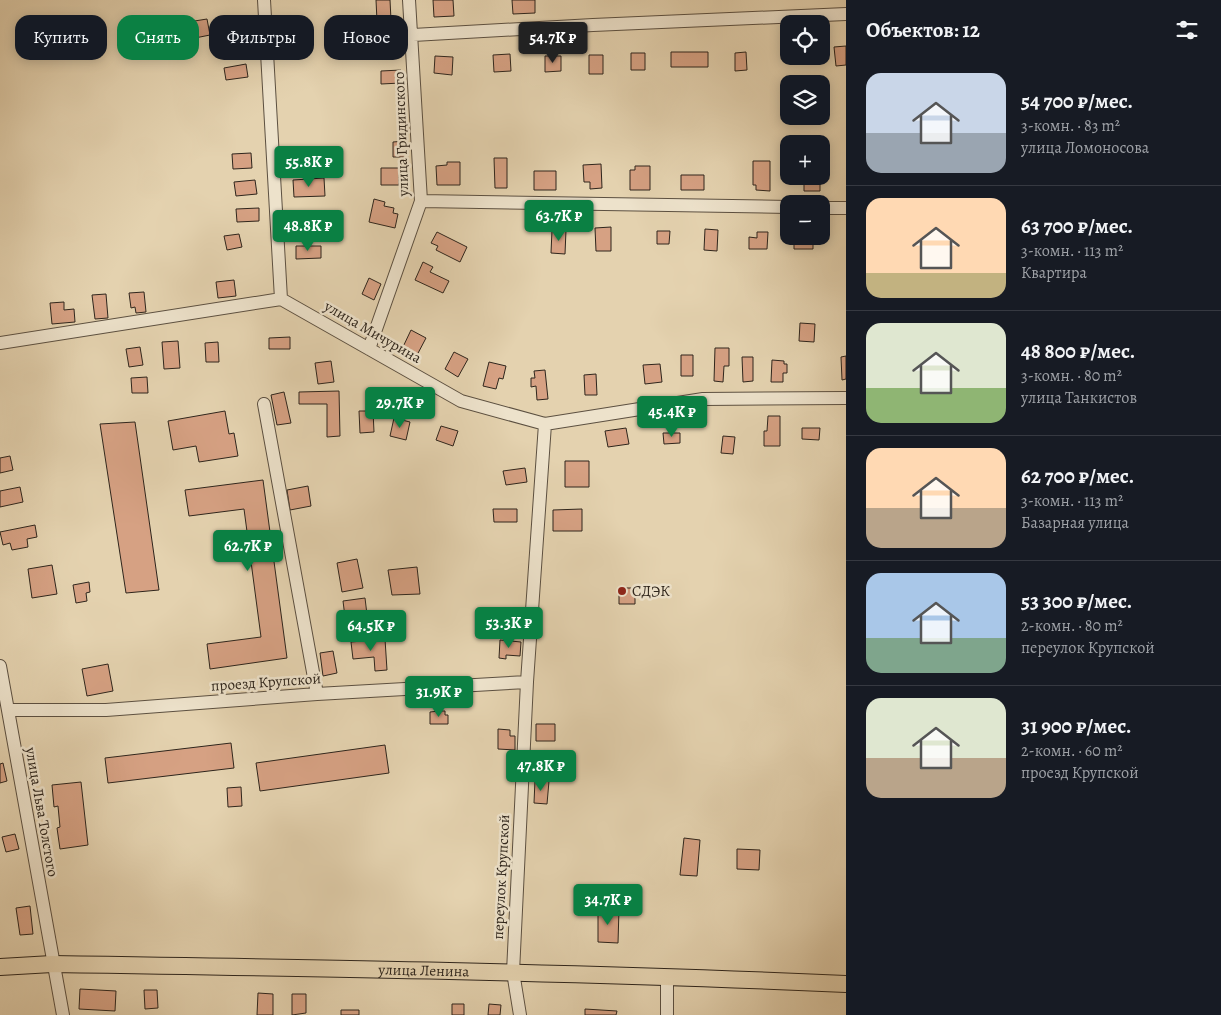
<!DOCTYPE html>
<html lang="ru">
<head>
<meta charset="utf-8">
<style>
	:root { --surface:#171b24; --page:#242831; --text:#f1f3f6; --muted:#9ea1a6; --line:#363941; --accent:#0b8043 }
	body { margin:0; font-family:Alegreya,serif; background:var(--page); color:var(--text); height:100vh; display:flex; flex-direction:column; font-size:19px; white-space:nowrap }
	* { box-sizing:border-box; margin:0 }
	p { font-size:16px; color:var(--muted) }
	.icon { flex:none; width:28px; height:28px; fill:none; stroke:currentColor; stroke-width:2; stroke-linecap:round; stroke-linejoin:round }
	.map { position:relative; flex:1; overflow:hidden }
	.drawer { display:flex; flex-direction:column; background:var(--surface); width:375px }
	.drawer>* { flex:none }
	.guide { position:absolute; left:15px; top:15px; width:475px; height:45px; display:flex; gap:10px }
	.tools { position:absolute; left:780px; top:15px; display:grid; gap:10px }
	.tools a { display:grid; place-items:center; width:50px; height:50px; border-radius:10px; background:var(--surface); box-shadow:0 2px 12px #0003; font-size:25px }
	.price { position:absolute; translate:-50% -42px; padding:0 11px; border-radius:5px; background:var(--accent); color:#fff; font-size:16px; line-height:32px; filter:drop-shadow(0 1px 2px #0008) }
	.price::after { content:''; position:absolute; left:50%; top:30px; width:15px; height:11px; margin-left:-8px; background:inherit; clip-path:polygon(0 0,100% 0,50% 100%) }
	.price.on { background:#222; color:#fff }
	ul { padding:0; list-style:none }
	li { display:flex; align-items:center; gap:15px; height:125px; padding:0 20px }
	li+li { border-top:1px solid var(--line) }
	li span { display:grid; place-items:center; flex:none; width:140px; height:100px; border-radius:15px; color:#555 }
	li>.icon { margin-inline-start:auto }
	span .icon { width:60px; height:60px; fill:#fffc; stroke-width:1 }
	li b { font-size:21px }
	h2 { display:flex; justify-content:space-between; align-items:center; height:60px; padding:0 20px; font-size:21px }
	.tag { padding:0 18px; border-radius:15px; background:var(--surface); box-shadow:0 2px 12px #0003; font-size:18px; line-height:45px }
	.tag.on { background:var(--accent); color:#fff }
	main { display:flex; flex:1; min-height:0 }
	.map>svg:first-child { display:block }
	.building { fill:#d6a183; stroke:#2e251c }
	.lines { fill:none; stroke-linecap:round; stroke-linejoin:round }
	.minor-casing { stroke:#5c5041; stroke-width:14 }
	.major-casing { stroke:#2e251c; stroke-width:18 }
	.minor { stroke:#ede2cb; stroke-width:12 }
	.major { stroke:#e4d2af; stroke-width:16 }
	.poi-dot { fill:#8f2418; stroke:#ede2cb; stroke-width:2 }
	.labels { text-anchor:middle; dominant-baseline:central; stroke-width:5; stroke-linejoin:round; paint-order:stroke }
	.street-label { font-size:15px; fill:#2e251c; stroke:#ede2cb }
	.poi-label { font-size:15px; fill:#2e251c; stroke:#ede2cb; text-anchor:start }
</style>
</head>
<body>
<main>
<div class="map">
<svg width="846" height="1015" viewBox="0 0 846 1015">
	<rect width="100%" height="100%" fill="#e4d2af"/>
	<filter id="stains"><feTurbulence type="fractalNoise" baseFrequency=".004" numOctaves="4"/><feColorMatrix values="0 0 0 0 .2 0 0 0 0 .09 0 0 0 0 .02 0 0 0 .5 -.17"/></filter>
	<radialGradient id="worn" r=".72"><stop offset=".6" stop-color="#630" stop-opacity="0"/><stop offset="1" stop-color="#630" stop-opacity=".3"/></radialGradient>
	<!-- building -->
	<path class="building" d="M376,0h14l1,20 -14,1z
		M433,0h20l1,16 -20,1z
		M512,0h23v13l-22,1z
		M207,19l3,16 -25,5 -3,-17z
		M305,42l1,11 -19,1 -1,-10z
		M846,46v19l-10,1 -2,-19z
		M671,52h37v15h-37z
		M746,52l1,18 -12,1v-18z
		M631,53h14v17h-14z
		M510,54l1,17 -17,1 -1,-17z
		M589,55h14v19h-14z
		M435,56l18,1 -1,18 -18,-2z
		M545,56h16v15l-16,1z
		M246,64l2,13 -22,3 -2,-12z
		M401,70v13l-20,1v-13z
		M405,141l1,16h-13v-15z
		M292,150h20l1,14h-21z
		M251,153l1,15 -19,1 -1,-15z
		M494,158h13v30h-12z
		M753,161h17v30l-14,-1v-5h-3z
		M447,162h13v23h-23l-1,-19 11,-1z
		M601,164l1,24 -12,1v-7h-6l-1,-17z
		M635,166h15v24h-20v-20h5z
		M381,168h18v17h-18z
		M534,171h22v19h-22z
		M681,175h23v15h-23z
		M804,176h16v15h-16z
		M324,178l1,18 -31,1 -1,-17z
		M255,180l2,14 -21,2 -2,-14z
		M374,199l11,3 -1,4 10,2 -1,5 5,1 -3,14 -26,-6z
		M259,208v13l-22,1 -1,-13z
		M611,227v24h-15l-1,-23z
		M705,229l13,1 -1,21 -13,-1z
		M552,230h14l-1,24 -14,-1z
		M657,231h13l-1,13h-12z
		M437,232l30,15 -7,15 -24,-12 2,-4 -7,-3z
		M757,232h11l-1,17h-18v-12l8,1z
		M239,234l3,13 -15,3 -3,-14z
		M794,236h19v13h-19z
		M296,246h25v12l-25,1z
		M423,262l10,5 -3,5 19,9 -6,12 -28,-13z
		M369,278l12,6 -7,16 -12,-6z
		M234,280l2,16 -18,2 -2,-16z
		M144,292l2,20 -10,1 -1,-6 -4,1 -2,-15z
		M106,294l2,24 -13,1 -3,-24z
		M64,302v8l10,-1 1,13 -23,2 -2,-21z
		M800,323l15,1 -1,18 -15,-1z
		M411,330l15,8 -10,19 -14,-8z
		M290,337v12h-21v-11z
		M178,341l2,27 -16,1 -2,-27z
		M218,342l1,20h-13l-1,-19z
		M140,347l3,18 -14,2 -3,-18z
		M715,348h14v18h-5l-1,16 -9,-1z
		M454,352l14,7 -10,18 -13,-8z
		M681,355h12v21h-12z
		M846,356v23l-4,1 -1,-23z
		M742,357h11v24l-10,1z
		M772,360l12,1v3h3v9h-4v9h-12z
		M331,361l3,21 -16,2 -3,-21z
		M489,362l17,4 -3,13 -4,-1 -3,11 -13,-3z
		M660,364l2,18 -17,2 -2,-19z
		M545,370l3,29 -11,1 -1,-14 -5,1v-9h4l-1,-7z
		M596,374l1,21h-12l-1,-20z
		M147,377l1,16h-16l-1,-15z
		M339,391l1,45 -13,1v-33h-28v-12z
		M284,392l7,31 -14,2 -6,-30z
		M225,411l4,23 5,-1 4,23 -39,6 -3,-16 -23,4 -5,-29z
		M359,411h14l1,21 -14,1z
		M768,416h12v30h-16v-15h3z
		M394,418l16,4 -4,18 -16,-4z
		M135,422l24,168 -33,3 -26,-169z
		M441,426l17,5 -5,15 -17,-6z
		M626,428l3,16 -21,3 -3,-16z
		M802,428h18l-1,12 -17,-1z
		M663,433h17v10l-16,1z
		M723,436l12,1 -2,17 -12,-1z
		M10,456l3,14 -13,3v-15z
		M565,461h24v26h-24z
		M525,468l2,14 -21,3 -3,-14z
		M263,480l24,178 -77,11 -3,-25 54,-7 -17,-128 -55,7 -4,-26z
		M308,486l3,20 -21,4 -3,-20z
		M20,487l3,15 -23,5v-16z
		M493,509h24v13h-23z
		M582,509v22h-29v-21z
		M35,525l2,12 -10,2 1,8 -16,3 -2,-7 -7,2 -3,-13z
		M357,559l6,29 -21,4 -5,-29z
		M52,565l5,29 -25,4 -4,-29z
		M417,567l3,27 -28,1 -4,-25z
		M89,582l1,10 -4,1 1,8 -11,2 -3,-18z
		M619,588h16v16h-16z
		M365,598l4,33 -22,2 -4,-32z
		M505,612h16l1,15h-17z
		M385,639l2,31 -12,1 -1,-14 -21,2 -2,-17z
		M500,640l21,2 -1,14 -14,-1v4l-7,-1z
		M333,651l4,22 -14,3 -3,-23z
		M108,664l5,27 -26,5 -5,-27z
		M439,711h6v4h3v9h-18v-12z
		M536,724h19v17h-19z
		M498,729l12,1v6h5v14l-17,-1z
		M231,743l3,25 -126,15 -3,-25z
		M385,745l4,28 -129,18 -4,-28z
		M3,763l4,18 -7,2v-19z
		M535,780l14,1 -2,23 -13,-1z
		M81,782l7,63 -28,4 -3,-21 3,-1 -2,-21 -4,1 -2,-22z
		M241,787l1,19 -14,1 -1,-19z
		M15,834l4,15 -13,3 -4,-15z
		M684,838l16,2 -3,36 -17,-1z
		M737,849l23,1 -1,20 -22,-1z
		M30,906l3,28 -13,1 -4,-27z
		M598,909h21l-1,34 -20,-1z
		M80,989l36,2 -1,20 -36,-2z
		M144,990h13l1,18 -13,1z
		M258,993l15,1v21h-16z
		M292,994h14v19l-14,2z
		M452,1004h12v11h-12z
		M489,1004l12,1 -1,10h-12z
		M585,1009l32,2 -1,4h-31z
		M341,1010h18v5h-18z"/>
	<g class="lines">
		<!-- minor casing -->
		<g class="minor-casing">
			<path id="minor" d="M264,0l17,299
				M413,35l180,-10 253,-11
				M421,201l368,6
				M821,208h25
				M0,343l281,-44 180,102 84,23 158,-25 143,-1
				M369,349l52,-148 -12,-201
				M264,404l53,290
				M0,666l63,349
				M8,710h98l211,-16 210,-12
				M667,976v39
				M520,1015l-7,-43 14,-290 18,-258"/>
		</g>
		<!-- major casing -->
		<g class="major-casing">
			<g id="major">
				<path id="s1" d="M0,967l52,-3c265,4 530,8 794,20"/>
			</g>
		</g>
		<!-- minor -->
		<use href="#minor" class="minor"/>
		<!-- major -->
		<use href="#major" class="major"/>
	</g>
	<!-- markers -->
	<circle class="poi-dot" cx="622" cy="591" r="5"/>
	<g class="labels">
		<!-- street labels -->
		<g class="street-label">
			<text transform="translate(401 134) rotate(-92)">улица Гридинского</text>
			<text transform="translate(373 332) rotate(30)">улица Мичурина</text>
			<text transform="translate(266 682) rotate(-4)">проезд Крупской</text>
			<text transform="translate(42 812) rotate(80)">улица Льва Толстого</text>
			<text transform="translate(501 877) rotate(-87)">переулок Крупской</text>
			<text stroke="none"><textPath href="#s1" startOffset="424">улица Ленина</textPath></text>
		</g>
		<!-- poi labels -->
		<g class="poi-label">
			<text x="632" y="591">СДЭК</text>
		</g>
	</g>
	<rect width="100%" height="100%" filter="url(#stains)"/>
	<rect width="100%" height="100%" fill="url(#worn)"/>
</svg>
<div class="tools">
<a><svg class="icon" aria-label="locate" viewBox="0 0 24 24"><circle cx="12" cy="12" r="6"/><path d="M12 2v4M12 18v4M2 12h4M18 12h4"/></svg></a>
<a><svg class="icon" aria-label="layers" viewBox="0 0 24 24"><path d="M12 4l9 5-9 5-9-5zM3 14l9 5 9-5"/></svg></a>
<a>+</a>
<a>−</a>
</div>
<b class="price on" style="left:553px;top:64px">54.7K ₽</b>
<b class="price" style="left:309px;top:188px">55.8K ₽</b>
<b class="price" style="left:559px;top:242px">63.7K ₽</b>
<b class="price" style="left:308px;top:252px">48.8K ₽</b>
<b class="price" style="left:400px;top:429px">29.7K ₽</b>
<b class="price" style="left:672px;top:438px">45.4K ₽</b>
<b class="price" style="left:248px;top:572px">62.7K ₽</b>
<b class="price" style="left:509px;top:649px">53.3K ₽</b>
<b class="price" style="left:371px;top:652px">64.5K ₽</b>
<b class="price" style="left:439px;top:718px">31.9K ₽</b>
<b class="price" style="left:541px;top:792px">47.8K ₽</b>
<b class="price" style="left:608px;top:926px">34.7K ₽</b>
<div class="guide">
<a class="tag">Купить</a>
<a class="tag on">Снять</a>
<a class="tag">Фильтры</a>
<a class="tag">Новое</a>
</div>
</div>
<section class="drawer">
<h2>Объектов: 12<svg class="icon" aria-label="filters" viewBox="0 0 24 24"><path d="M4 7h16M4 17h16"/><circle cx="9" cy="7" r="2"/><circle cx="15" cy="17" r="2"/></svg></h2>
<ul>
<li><span style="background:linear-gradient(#c9d6e8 60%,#9aa5b1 0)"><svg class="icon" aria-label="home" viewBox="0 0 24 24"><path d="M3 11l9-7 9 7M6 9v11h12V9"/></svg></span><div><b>54 700 ₽/мес.</b><p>3-комн. · 83 m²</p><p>улица Ломоносова</p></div></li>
<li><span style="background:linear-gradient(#ffd9b3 75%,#c2b280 0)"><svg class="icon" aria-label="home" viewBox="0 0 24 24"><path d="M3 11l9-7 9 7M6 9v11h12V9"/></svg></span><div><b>63 700 ₽/мес.</b><p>3-комн. · 113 m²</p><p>Квартира</p></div></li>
<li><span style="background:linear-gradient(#dfe7d0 65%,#8fb573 0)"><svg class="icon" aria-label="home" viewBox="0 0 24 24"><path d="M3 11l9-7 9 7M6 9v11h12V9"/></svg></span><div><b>48 800 ₽/мес.</b><p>3-комн. · 80 m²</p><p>улица Танкистов</p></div></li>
<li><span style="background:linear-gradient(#ffd9b3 60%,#b9a48a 0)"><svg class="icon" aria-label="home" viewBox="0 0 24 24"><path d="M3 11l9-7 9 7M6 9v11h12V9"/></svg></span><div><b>62 700 ₽/мес.</b><p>3-комн. · 113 m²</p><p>Базарная улица</p></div></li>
<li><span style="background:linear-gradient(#a9c7e8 65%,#7fa58c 0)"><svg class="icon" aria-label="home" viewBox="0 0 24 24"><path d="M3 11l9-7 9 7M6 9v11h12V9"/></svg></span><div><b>53 300 ₽/мес.</b><p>2-комн. · 80 m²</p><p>переулок Крупской</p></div></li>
<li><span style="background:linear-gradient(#dfe7d0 60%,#b9a48a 0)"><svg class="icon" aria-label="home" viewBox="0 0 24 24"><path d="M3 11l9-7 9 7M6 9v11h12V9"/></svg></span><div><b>31 900 ₽/мес.</b><p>2-комн. · 60 m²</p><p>проезд Крупской</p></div></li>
</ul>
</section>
</main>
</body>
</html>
